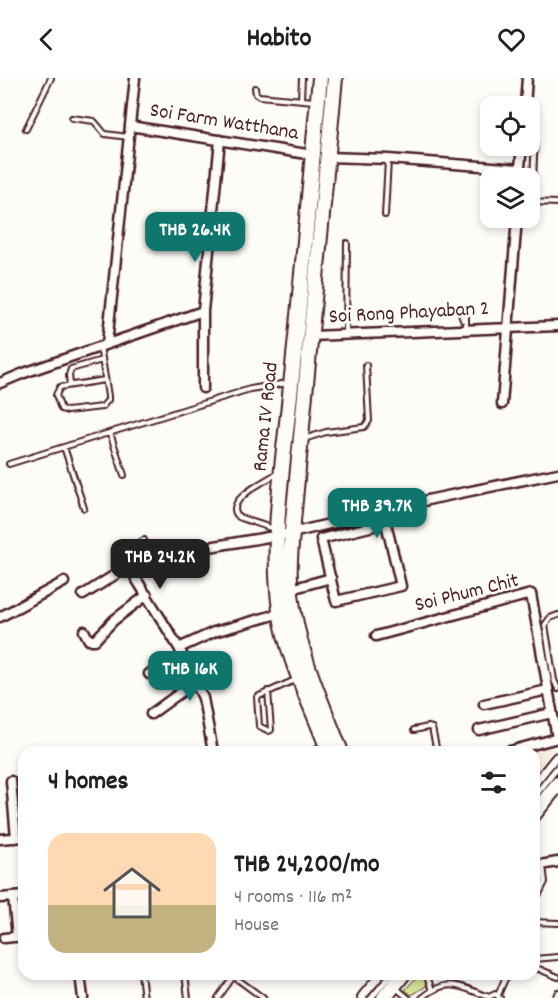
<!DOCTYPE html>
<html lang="en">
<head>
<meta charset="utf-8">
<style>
	:root { --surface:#fff; --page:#f2f2f2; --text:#202124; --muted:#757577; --accent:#0f766e }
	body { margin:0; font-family:Dekko,sans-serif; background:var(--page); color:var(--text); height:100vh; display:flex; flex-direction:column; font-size:22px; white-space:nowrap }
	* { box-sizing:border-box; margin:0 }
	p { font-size:20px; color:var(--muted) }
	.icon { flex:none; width:33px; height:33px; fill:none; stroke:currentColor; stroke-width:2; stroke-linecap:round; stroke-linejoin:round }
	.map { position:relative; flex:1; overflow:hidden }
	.panel { position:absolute; left:18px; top:668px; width:522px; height:234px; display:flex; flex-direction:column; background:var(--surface); border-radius:18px; box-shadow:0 3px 9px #0003 }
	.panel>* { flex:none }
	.controls { position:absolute; left:480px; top:18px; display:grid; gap:12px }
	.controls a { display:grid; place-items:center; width:60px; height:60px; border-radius:12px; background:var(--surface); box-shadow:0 3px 9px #0003; font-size:30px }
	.price { position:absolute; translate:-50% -51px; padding:0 14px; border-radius:12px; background:var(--accent); color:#fff; font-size:20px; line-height:39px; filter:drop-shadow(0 2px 3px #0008) }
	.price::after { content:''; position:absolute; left:50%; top:36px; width:18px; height:14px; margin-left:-9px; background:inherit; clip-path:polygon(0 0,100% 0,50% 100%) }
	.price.on { background:#222; color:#fff }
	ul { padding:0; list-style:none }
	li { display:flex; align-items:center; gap:18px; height:150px; padding:0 30px }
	li span { display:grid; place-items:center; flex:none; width:168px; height:120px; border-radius:18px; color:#555 }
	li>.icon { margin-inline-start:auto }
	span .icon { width:72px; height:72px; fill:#fffc; stroke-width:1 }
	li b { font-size:26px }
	h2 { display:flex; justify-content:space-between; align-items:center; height:72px; padding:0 30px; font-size:26px }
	header { display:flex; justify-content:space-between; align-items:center; height:78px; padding:0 30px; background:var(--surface); font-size:27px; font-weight:700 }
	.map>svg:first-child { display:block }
	.built { fill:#faefde }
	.green { fill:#d3e397; stroke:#8e8161; stroke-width:1.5 }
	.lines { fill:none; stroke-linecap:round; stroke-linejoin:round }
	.lane-casing { stroke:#4a1f2b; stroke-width:8 }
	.street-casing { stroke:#4a1f2b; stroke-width:13 }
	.primary-casing { stroke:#4a1f2b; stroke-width:18 }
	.lane { stroke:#fdfcf7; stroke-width:4 }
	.street { stroke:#fdfcf7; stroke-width:8 }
	.primary { stroke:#fdfcf7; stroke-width:14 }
	.rail { stroke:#4a1f2b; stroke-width:2 }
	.labels { text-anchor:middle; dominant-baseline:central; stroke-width:5; stroke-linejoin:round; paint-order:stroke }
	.street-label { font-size:21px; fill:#4a1f2b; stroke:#fdfcf7 }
</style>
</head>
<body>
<header><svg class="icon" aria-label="back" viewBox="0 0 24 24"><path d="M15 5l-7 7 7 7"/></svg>Habito<svg class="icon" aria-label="heart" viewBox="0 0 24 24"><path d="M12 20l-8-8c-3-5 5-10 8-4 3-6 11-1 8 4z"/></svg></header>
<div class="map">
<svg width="558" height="920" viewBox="0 0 558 920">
	<rect width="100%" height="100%" fill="#fdfcf7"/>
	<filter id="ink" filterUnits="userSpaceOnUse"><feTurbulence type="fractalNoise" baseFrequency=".0167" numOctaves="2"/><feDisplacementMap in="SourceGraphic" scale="12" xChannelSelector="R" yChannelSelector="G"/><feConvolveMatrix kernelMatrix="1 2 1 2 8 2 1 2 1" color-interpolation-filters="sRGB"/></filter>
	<g filter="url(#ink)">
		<!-- built -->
		<path class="built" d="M552,667l3,3 -21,26v-22l-5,-1z"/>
		<!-- green -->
		<path class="green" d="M419,896h4l5,11 -16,10 -7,-5z"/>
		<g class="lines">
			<!-- lane casing -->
			<g class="lane-casing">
				<path id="lane" d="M255,10l1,6 3,2 55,5
					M301,21l1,-21
					M72,40l22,3 11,13 23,3
					M26,51l25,-51
					M530,53l5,5 -3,66
					M530,124l28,1
					M385,137l3,-55
					M463,242l-2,-6 5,-1v16
					M346,257l1,-92
					M100,268l8,50v4l-6,7 -35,4 -6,-2 -5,-14 4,-8 45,-7
					M70,307l-1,-10 2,-6 31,-9
					M110,355l14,42
					M304,361l22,-7 38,-5 5,-6 -3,-56
					M64,369l20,61
					M9,386l241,-75 38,-6
					M275,452c-7,-4 -33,-11 -36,-13 -18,-16 30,-38 39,-44
					M121,475l23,-13
					M558,537l-8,3 -5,7 9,55 4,9
					M268,613l3,39 -2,1 -10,-5 -2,-29 38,-17
					M414,652l14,-3 4,1 5,24
					M539,816l6,-12 -2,-17
					M534,844l24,1
					M534,881l24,-2
					M534,889l24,10
					M141,896l3,24
					M185,896l3,24
					M233,896v2l30,22
					M426,896l6,16
					M395,909l13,11
					M498,917l7,-16 5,-5
					M489,919l6,-3 5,4
					M218,920l17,-24
					M422,920c26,-22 39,-11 67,-1
					M555,920l3,-6"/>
			</g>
			<!-- street casing -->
			<g class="street-casing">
				<path id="street" d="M525,28l2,-28
					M130,48l183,29
					M327,79l61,2 132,10
					M519,100l3,-32
					M179,144l33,3
					M311,258l247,-10
					M107,266l28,-266
					M0,305l24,-10 179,-62
					M203,310v-77l17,-171
					M502,326l15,-186
					M386,445l15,63 -65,15 -15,-62z
					M117,470l62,100 24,50 10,54
					M203,470l89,-15 140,-34 126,-26
					M291,511l40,-11
					M83,517l46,-29
					M0,539l64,-35
					M84,553l5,9h6l19,-20 33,-25
					M376,558l155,-42 26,144
					M179,570l35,-16 67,-19
					M149,596l34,-18
					M484,626l64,-14
					M151,636l44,-32
					M479,652l73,-17
					M314,674l13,-5
					M506,674l52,-14
					M11,703l5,57
					M0,761l24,-2
					M534,788l24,-4
					M13,819l4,40
					M0,820l24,-2
					M4,860l20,-2
					M80,896l3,24"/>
			</g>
			<!-- primary casing -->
			<g class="primary-casing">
				<path id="primary" d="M320,0c-10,102 -18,205 -29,307 -7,74 -21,151 -11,225 7,49 32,96 49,142
					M335,0l-42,443c-2,24 -5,49 -2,73 6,55 30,107 50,158
					M534,712l24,-30
					M534,736l24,-30
					M365,920l20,-24
					M384,920l19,-24"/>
			</g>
			<!-- lane -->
			<use href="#lane" class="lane"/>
			<!-- street -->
			<use href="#street" class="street"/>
			<!-- primary -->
			<use href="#primary" class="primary"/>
			<!-- rail -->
			<path class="rail" d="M534,713l24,-30
				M367,920l20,-24"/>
		</g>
	</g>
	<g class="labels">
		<!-- street labels -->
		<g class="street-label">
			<text transform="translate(224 45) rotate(9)">Soi Farm Watthana</text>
			<text transform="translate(409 236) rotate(-3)">Soi Rong Phayaban 2</text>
			<text transform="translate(267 339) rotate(-84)">Rama IV Road</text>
			<text transform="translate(467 516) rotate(-14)">Soi Phum Chit</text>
		</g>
	</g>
</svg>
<div class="controls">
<a><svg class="icon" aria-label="locate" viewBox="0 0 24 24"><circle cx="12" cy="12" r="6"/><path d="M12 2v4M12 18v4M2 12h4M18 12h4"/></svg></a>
<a><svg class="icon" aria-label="layers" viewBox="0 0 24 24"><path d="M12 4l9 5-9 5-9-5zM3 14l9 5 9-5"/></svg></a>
</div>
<b class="price" style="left:195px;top:185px">THB 26.4K</b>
<b class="price" style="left:377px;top:461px">THB 39.7K</b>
<b class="price on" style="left:160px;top:512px">THB 24.2K</b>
<b class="price" style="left:190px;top:624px">THB 16K</b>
<section class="panel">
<h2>4 homes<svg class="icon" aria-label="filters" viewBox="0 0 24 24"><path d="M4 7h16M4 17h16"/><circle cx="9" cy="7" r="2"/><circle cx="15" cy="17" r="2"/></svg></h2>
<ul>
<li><span style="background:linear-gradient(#ffd9b3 60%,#c2b280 0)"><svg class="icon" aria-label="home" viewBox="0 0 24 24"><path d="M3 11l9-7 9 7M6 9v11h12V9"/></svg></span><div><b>THB 24,200/mo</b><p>4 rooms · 116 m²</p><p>House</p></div></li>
</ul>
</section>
</div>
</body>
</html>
